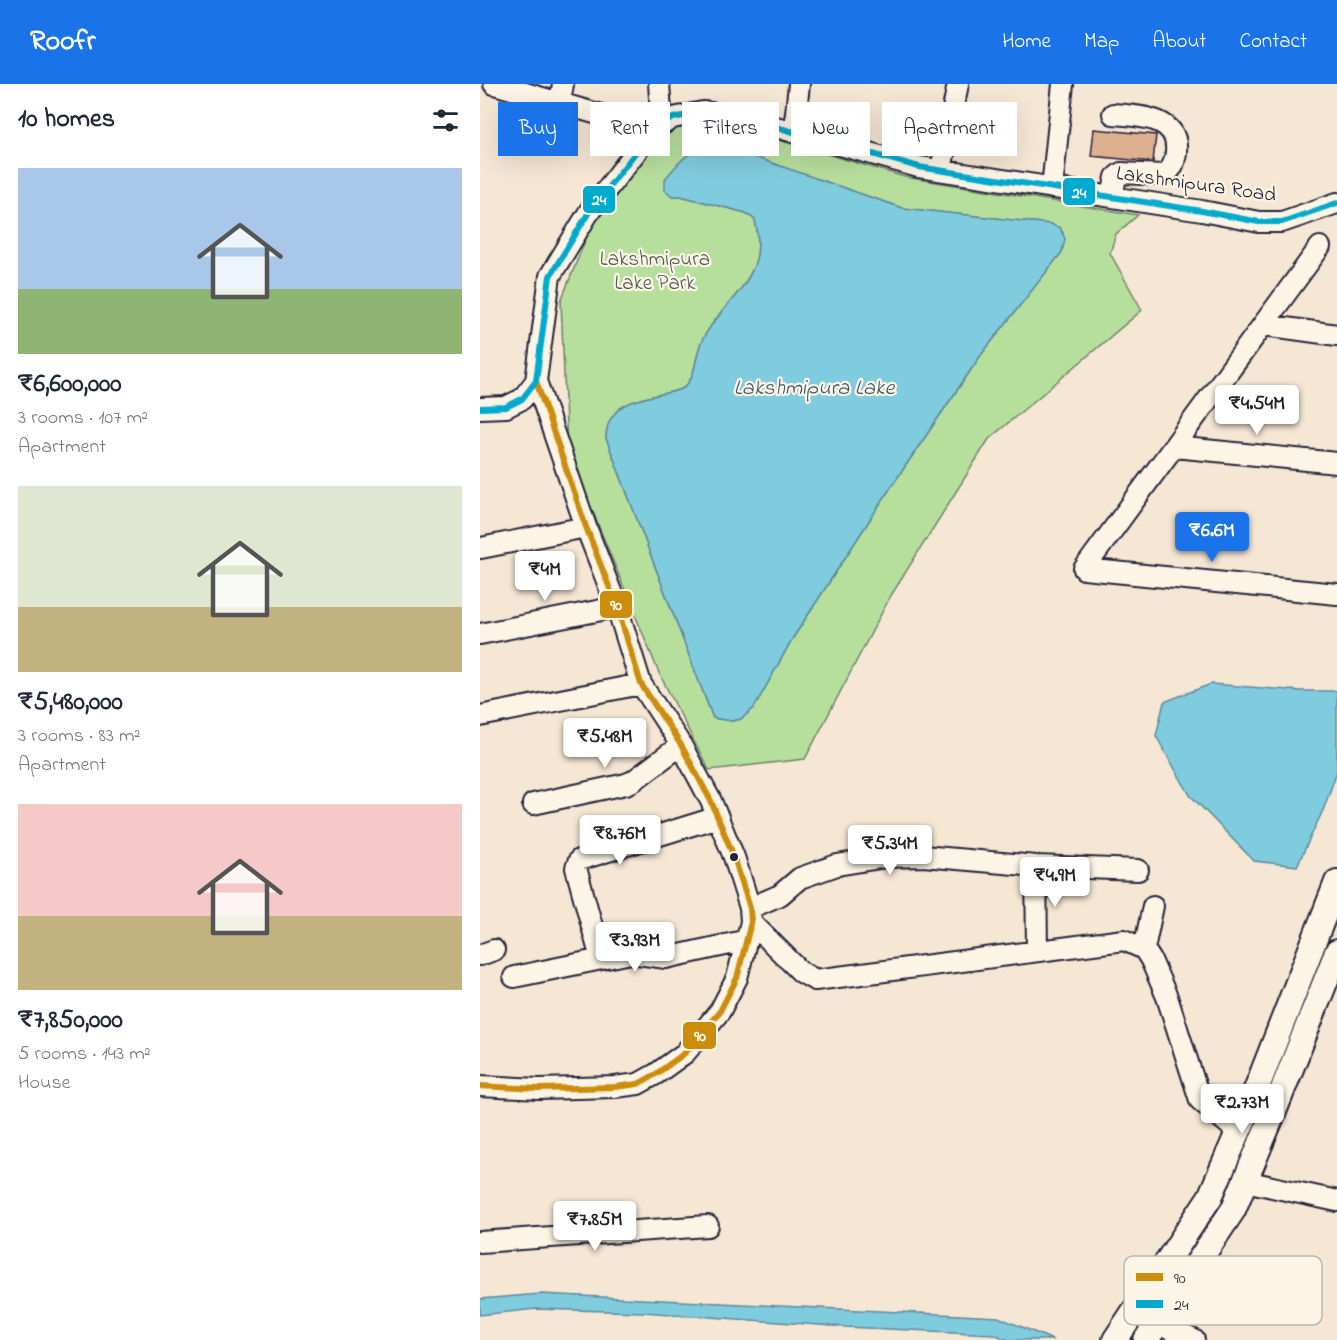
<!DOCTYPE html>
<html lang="en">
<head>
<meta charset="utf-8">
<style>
	:root { --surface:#fff; --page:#f6f6f7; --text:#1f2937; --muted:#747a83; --accent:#1a73e8 }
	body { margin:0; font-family:"Indie Flower",sans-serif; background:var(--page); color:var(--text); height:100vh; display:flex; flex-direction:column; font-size:22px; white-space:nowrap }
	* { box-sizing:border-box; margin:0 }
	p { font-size:20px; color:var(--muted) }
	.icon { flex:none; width:33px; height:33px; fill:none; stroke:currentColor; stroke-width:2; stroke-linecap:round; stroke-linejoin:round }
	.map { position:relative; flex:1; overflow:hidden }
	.panel { display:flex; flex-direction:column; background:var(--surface); width:480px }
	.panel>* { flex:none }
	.top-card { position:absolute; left:18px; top:18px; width:570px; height:54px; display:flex; gap:12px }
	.price { position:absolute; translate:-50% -51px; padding:0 14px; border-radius:6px; background:#fff; color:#222; font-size:20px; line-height:39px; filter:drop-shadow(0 2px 3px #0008) }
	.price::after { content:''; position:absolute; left:50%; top:36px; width:18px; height:14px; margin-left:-9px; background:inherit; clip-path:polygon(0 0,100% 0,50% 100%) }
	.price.current { background:var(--accent); color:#fff }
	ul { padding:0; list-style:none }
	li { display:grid; align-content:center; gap:12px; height:318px; padding:0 18px }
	li span { display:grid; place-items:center; height:186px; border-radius:0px; color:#555 }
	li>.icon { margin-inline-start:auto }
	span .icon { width:108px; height:108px; fill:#fffc; stroke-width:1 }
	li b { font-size:26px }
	h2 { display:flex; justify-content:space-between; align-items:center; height:72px; padding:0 18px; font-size:26px }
	.pill { padding:0 21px; border-radius:0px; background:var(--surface); box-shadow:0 6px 24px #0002; font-size:21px; line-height:54px }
	.pill.current { background:var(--accent); color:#fff }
	header { display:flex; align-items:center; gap:36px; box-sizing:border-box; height:84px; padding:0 30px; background:var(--accent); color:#fff }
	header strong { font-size:28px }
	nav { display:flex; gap:33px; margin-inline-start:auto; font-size:21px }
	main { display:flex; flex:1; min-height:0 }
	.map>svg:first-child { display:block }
	.green { fill:#b7df9c; stroke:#6c806c; stroke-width:1.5; fill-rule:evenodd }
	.water { fill:#80ccdf; stroke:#5a889d; stroke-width:1.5 }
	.building { fill:#deb08f; stroke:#22223b; stroke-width:1.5 }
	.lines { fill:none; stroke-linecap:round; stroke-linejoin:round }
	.minor-casing { stroke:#22223b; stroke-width:24 }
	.major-casing { stroke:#22223b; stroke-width:28 }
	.minor { stroke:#fcf5e5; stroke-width:20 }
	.major { stroke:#fcf5e5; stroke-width:24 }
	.bus-1-casing { stroke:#fcf5e5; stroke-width:10 }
	.bus-2-casing { stroke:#fcf5e5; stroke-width:10 }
	.bus-1 { stroke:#cc8c0c; stroke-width:6 }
	.bus-2 { stroke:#00a9ce; stroke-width:6 }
	.bus-dot { fill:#22223b; stroke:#fcf5e5; stroke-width:2 }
	.labels { text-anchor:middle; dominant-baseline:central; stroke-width:4.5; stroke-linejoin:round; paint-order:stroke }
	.street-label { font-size:21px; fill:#22223b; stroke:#fcf5e5 }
	.park-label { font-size:21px; fill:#4f5b58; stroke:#fcf5e5 }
	.water-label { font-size:22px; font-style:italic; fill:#3e556c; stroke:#fcf5e5 }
	.key { fill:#fcf5e5; stroke:#bbb6b2; stroke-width:1.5 }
	.key-label { font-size:16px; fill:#22223b }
	.line-badge { stroke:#fcf5e5; stroke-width:2 }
	.badge-label { font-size:16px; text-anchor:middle; font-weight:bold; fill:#fff }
</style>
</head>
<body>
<header>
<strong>Roofr</strong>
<nav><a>Home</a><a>Map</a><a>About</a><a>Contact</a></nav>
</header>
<main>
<section class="panel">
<h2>10 homes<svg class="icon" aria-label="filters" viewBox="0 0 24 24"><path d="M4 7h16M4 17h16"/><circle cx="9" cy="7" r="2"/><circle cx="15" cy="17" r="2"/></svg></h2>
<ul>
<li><span style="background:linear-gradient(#a9c7e8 65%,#8fb573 0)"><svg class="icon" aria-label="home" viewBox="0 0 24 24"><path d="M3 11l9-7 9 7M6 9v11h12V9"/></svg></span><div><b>₹6,600,000</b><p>3 rooms · 107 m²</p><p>Apartment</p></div></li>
<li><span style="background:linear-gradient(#dfe7d0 65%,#c2b280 0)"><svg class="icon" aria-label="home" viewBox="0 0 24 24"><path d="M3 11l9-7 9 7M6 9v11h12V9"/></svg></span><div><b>₹5,480,000</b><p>3 rooms · 83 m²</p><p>Apartment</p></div></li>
<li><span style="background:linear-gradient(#f6c9c9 60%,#c2b280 0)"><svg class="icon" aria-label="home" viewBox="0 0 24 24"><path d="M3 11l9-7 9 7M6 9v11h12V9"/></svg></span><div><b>₹7,850,000</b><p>5 rooms · 143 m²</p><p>House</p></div></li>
</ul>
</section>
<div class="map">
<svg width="857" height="1256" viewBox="0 0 857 1256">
	<rect width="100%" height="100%" fill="#f6e7d4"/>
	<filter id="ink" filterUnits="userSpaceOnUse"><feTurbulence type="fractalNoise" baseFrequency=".0167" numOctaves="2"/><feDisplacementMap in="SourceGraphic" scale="12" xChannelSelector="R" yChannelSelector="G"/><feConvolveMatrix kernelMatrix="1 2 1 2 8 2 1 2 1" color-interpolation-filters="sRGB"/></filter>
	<g filter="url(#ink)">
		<!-- green -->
		<path class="green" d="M194,41l81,8 150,44 233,38 -22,19 -6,19 32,57 -153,129 -99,158 -85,162 -96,11 -50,-97 -92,-224 -6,-148 35,-88zM244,63l178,61 148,16 10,4 3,5 -1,19 -81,103 -90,132 -100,154 -37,67 -13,11 -9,2 -19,-3 -107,-280c1,-42 46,-39 76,-49 14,-9 13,-32 19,-46 13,-29 41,-48 53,-77 6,-16 5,-31 1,-46l-9,-7 -65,-17h-9l-7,-17c22,-25 24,-30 59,-32z"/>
		<!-- water -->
		<path class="water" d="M233,63l21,3 168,58 148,16 10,4 5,11 -3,13 -81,103 -90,132 -100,154 -37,67 -13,11 -9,2 -19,-3 -107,-280c1,-42 46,-39 76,-49 14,-9 13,-32 19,-46 13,-29 42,-48 53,-77 6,-16 5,-31 1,-46l-9,-7 -65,-17h-9l-7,-6v-11c16,-19 22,-29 48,-32z
			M731,600l90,7h36v80l-13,37 -27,58 -43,-5 -64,-66 -34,-59 8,-34z
			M61,1210l457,23 55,23h-45l-14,-6 -148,-7 -203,-15 -107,-3 -56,6v-16z"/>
		<!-- building -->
		<path class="building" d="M614,45l62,6 -3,27 -62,-6z"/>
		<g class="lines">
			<!-- minor casing -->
			<g class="minor-casing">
				<path id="minor" d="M14,0l159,46
					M179,0l3,40
					M80,18l3,-18
					M314,48l5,-48
					M461,86l17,-86
					M572,104l11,-104
					M632,113l4,-20 5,-4 42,2c9,-4 12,-13 13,-23 3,-36 -38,-36 -63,-38
					M783,241l74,10
					M0,324l26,-1 16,-8 14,-18 14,-105 39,-64 64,-82 20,-12 30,-6 37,5 179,50 283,44 57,11h23l55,-19
					M694,363l163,16
					M1,464l105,-21
					M604,485l236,-322
					M604,485l253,25
					M0,550l137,-27
					M0,632l161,-32
					M53,720l93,-20 7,-3 48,-36
					M556,782l1,84
					M270,824l30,-13 20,-17 37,-13 49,-8 37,-1 113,10 102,4
					M271,838l50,50 14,8 309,-40 20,9 7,11 16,37 33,103 38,32
					M664,865l9,-43
					M0,871l14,-5
					M121,875l-25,-91 3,-8 139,-43
					M34,893l117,-24 35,5 82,-18
					M0,1002l59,3 76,-2 23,-3 18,-10 29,-21 35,-42 17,-33 14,-56 -1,-14 -16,-51 -23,-56 -30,-56 -40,-61 -24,-77 -31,-80 -50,-146
					M765,1097l92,20
					M0,1158l228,-16
					M678,1240l36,16"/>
			</g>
			<!-- major casing -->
			<g class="major-casing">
				<path id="major" d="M635,1256l95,-143 42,-97 85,-218
					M666,1256l87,-130 42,-101 62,-157"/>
			</g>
			<!-- minor -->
			<use href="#minor" class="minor"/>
			<!-- major -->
			<use href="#major" class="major"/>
			<!-- bus-1 casing -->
			<g class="bus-1-casing">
				<path id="bus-1" d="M0,1002l59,3 76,-2 23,-3 18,-10 29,-21 35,-42 17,-33 14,-56 -1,-14 -16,-51 -23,-56 -30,-56 -40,-61 -24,-77 -31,-80 -50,-146"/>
			</g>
			<!-- bus-2 casing -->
			<g class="bus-2-casing">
				<path id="bus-2" d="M0,324l26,-1 16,-8 14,-18 14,-105 39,-64 64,-82 20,-12 30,-6 37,5 179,50 283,44 57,11h23l55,-19"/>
			</g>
			<!-- bus-1 -->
			<use href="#bus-1" class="bus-1"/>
			<!-- bus-2 -->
			<use href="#bus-2" class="bus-2"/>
		</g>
	</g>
	<!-- markers -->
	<circle class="bus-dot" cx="254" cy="773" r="5"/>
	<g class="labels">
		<!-- street labels -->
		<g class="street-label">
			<text transform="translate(716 101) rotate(8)">Lakshmipura Road</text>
		</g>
		<!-- park labels -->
		<g class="park-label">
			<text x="175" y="176">Lakshmipura<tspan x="175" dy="24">Lake Park</tspan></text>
		</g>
		<!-- water labels -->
		<g class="water-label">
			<text x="334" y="305">Lakshmipura Lake</text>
		</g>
	</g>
	<!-- legend -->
	<rect x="644" y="1172" width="198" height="69" rx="9" class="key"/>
	<rect x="656" y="1189" width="27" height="8" fill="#cc8c0c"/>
	<rect x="656" y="1216" width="27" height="8" fill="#00a9ce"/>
	<g class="key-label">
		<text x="694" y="1199">90</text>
		<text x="694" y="1226">24</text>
	</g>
	<g class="line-badge">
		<rect x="582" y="93" width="34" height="29" rx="6" fill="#00a9ce"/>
		<rect x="102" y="101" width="34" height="29" rx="6" fill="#00a9ce"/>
		<rect x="119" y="506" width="34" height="29" rx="6" fill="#cc8c0c"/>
		<rect x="202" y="937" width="35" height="29" rx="6" fill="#cc8c0c"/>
	</g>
	<g class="badge-label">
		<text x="599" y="114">24</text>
		<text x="119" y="121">24</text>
		<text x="136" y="526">90</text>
		<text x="220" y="957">90</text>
	</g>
</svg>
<b class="price" style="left:777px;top:352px">₹4.54M</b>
<b class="price current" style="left:732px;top:479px">₹6.6M</b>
<b class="price" style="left:65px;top:518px">₹4M</b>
<b class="price" style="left:125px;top:685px">₹5.48M</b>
<b class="price" style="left:140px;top:782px">₹8.76M</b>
<b class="price" style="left:410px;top:792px">₹5.34M</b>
<b class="price" style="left:575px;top:824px">₹4.9M</b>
<b class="price" style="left:155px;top:889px">₹3.93M</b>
<b class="price" style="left:762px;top:1051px">₹2.73M</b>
<b class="price" style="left:115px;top:1168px">₹7.85M</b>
<div class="top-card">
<a class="pill current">Buy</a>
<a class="pill">Rent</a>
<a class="pill">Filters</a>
<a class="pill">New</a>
<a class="pill">Apartment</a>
</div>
</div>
</main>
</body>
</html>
